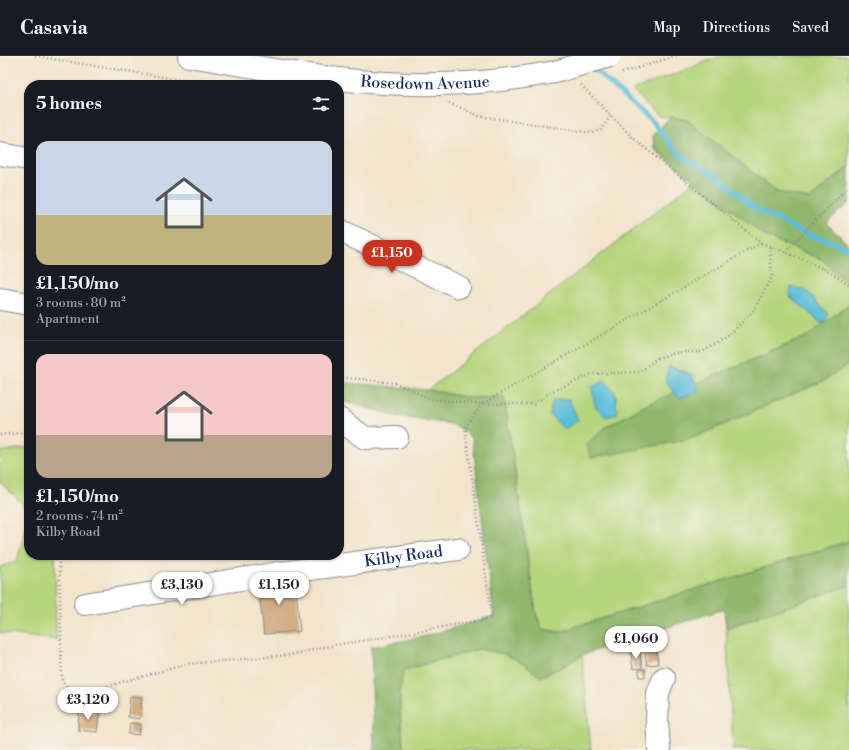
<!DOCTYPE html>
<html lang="en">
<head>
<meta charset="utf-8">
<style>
	:root { --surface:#171b24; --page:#242831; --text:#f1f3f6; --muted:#9ea1a6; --line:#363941; --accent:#c8321e }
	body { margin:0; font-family:"Libre Bodoni",serif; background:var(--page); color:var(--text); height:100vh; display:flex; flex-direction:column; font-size:15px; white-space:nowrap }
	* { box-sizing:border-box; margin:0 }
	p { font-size:13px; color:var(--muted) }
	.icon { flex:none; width:22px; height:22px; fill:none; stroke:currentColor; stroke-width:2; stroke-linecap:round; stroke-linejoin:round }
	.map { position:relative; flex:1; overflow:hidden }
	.drawer { position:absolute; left:24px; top:24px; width:320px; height:480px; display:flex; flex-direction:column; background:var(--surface); border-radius:16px; box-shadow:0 1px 3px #0004 }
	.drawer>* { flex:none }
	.price { position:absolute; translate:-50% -34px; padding:0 9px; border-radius:14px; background:#fff; color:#222; font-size:13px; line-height:26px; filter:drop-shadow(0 1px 2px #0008) }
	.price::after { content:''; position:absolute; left:50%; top:24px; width:12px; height:9px; margin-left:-6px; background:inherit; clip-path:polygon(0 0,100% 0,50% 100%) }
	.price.current { background:var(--accent); color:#fff }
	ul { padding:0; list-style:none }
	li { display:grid; align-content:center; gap:8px; height:212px; padding:0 12px }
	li+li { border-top:1px solid var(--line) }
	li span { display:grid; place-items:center; height:124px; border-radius:12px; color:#555 }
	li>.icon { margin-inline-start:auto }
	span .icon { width:72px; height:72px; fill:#fffc; stroke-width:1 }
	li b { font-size:17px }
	h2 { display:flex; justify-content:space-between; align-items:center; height:48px; padding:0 12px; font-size:17px }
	header { display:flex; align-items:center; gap:24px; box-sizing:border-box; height:56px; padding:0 20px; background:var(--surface); border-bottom:1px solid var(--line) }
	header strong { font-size:19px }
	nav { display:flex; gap:22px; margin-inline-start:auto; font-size:14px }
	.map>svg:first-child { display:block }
	.green { fill:#b6d67d; stroke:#68826e }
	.forest { fill:#90b76c; stroke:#567365 }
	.water { fill:#5cbeda; stroke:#3c769c }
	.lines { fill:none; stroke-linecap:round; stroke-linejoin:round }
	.stream { stroke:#5cbeda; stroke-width:5 }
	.building { fill:#d1ae86 }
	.minor-casing { stroke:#878a94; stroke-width:24 }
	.path { stroke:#878a94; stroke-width:2.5; stroke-dasharray:1 3; stroke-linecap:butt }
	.minor { stroke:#fff; stroke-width:22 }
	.minor-bridge-casing { stroke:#878a94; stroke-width:24; stroke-linecap:butt }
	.minor-bridge { stroke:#fff; stroke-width:22 }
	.labels { text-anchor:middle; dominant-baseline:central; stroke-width:4; stroke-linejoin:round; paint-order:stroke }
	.street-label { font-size:16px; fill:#1b2f5e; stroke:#f7f3e8 }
</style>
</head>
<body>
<header>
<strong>Casavia</strong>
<nav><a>Map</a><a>Directions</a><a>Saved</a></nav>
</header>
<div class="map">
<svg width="849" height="694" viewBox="0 0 849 694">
	<rect width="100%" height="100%" fill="#f7f3e8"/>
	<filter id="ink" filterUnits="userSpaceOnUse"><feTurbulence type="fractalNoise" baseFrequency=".025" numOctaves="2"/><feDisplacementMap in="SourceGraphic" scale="8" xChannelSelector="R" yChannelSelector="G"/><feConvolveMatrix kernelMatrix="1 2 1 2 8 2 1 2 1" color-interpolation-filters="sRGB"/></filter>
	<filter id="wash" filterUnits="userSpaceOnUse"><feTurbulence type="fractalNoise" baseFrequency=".012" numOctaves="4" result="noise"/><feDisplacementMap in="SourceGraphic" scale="16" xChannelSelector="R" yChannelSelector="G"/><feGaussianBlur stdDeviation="0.9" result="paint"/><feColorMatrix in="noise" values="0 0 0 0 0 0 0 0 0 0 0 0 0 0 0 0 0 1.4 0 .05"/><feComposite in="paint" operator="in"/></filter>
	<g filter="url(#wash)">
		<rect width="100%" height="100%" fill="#f3e4cb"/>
		<!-- green -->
		<path class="green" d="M721,0h128v110l-39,33 -33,-7 -90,-72 -17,-3 -12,-1 -25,-26z
			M694,124l71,56 58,24 26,26v18l-41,32 -160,68 -42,23 -19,17 103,-5 133,-58 26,-17v177l-290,91 -17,-3 -6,-15 -32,-217 -33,1 -43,-8 263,-206z
			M29,391v108h26l1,85 -56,-7v-66l17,-6 12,-48 -13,-16 -16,-15v-30z
			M849,529v165h-116l-7,-122z
			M479,593l26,5 19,10 16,13 20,-9 22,-13 9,95h-187c-3,-26 -7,-54 -1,-80z"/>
		<!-- forest -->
		<path class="forest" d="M670,61l17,3 90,72 33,7 39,-33v37l-23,20 23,22v41l-26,-26 -58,-24 -111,-87 -1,-13z
			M849,248v60l-26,17 -133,58 -99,19 -4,-14 19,-17 42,-23 160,-68z
			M339,326l89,8 43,8 33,-1 32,217 6,15 17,3 290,-91v44l-123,43 -2,-19 -142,46 -22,13 -20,9 -16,-13 -19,-10 -26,-5 -75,21c-8,24 -3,55 0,80h-30l-3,-103 55,-11 68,-20 -22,-178 -12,-10 -9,-4 -55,-8 -57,-16z"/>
		<!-- water -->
		<path class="water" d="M791,231l15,3 23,25 -7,9 -32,-28z
			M669,310l22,8 9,17 -21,7 -13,-17z
			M605,324l11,15 1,19 -11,3 -11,-11 -3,-19z
			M569,343l9,21 -14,9 -14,-14 3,-15z"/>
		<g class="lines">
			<!-- stream -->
			<path class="stream" d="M592,11l62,56 27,33 37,21 39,33 52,25 21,6 19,8"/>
		</g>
		<g id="blocks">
			<!-- building -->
			<path class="building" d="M295,523l5,52 -36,3 -6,-52z
				M655,583l3,25 -11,1 -4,-24z
				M640,596l2,16 -9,1 -2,-16z
				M645,613v8h-6v-7z
				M130,640l12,1 -2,22 -12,-2z
				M79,655l20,2 -2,19 -19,-2z
				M130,667l10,1 -1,11 -10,-1z"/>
		</g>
	</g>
	<g filter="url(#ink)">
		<use href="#blocks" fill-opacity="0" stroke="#878a94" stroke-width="1"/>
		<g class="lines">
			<!-- minor casing -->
			<g class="minor-casing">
				<g id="minor">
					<path id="s1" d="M189,0c74,12 149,27 223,28 48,1 95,-3 143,-12"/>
					<path d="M0,98l29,5"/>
					<path d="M339,174l120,57"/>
					<path d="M0,243l29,5"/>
					<path d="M339,363l26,19 32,-1"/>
					<path id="s2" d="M85,548l188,-30 185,-25"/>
					<path d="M659,694l-2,-30 1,-27 6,-15"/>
				</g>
			</g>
			<!-- path -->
			<path class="path" d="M35,0l176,29
				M622,17l54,-17
				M581,29l52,53 128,105 24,9 44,19 20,13
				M449,47l30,13 113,17 9,-3 10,-15
				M785,196l64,-66
				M339,321l56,6 36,16 51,5 279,-161
				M0,379l29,-3
				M59,499l3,126 7,8 21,2 97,-27 103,-9 45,-10 51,-8 106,-19 -27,-190 17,-24h52l17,-12 41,-18 48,-2 17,-14 22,-6h23l25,-15 26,-26 19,-34 -2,-30"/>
			<!-- minor -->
			<use href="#minor" class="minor"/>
			<!-- minor-bridge casing -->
			<g class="minor-bridge-casing">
				<path id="minor-bridge" d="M555,16l55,-16"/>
			</g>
			<!-- minor-bridge -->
			<use href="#minor-bridge" class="minor-bridge"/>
		</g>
	</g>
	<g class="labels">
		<!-- street labels -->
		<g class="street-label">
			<text stroke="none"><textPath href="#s1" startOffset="238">Rosedown Avenue</textPath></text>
			<text stroke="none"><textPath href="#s2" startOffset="322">Kilby Road</textPath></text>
		</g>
	</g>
</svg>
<b class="price current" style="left:392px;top:218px">£1,150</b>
<b class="price" style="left:182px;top:550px">£3,130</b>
<b class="price" style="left:279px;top:550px">£1,150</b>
<b class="price" style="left:636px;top:604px">£1,060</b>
<b class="price" style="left:88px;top:665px">£3,120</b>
<section class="drawer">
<h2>5 homes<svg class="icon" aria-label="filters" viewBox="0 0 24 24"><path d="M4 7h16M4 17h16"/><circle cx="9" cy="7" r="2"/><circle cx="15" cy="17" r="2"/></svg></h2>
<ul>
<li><span style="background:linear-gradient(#c9d6e8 60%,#c2b280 0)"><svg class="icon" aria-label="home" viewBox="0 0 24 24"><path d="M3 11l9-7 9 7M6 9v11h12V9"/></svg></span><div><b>£1,150/mo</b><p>3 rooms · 80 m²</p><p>Apartment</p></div></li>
<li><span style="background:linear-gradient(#f6c9c9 65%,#b9a48a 0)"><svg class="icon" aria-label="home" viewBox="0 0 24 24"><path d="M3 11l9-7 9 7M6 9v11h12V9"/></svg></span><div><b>£1,150/mo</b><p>2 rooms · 74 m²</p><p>Kilby Road</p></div></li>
</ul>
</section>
</div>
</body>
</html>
